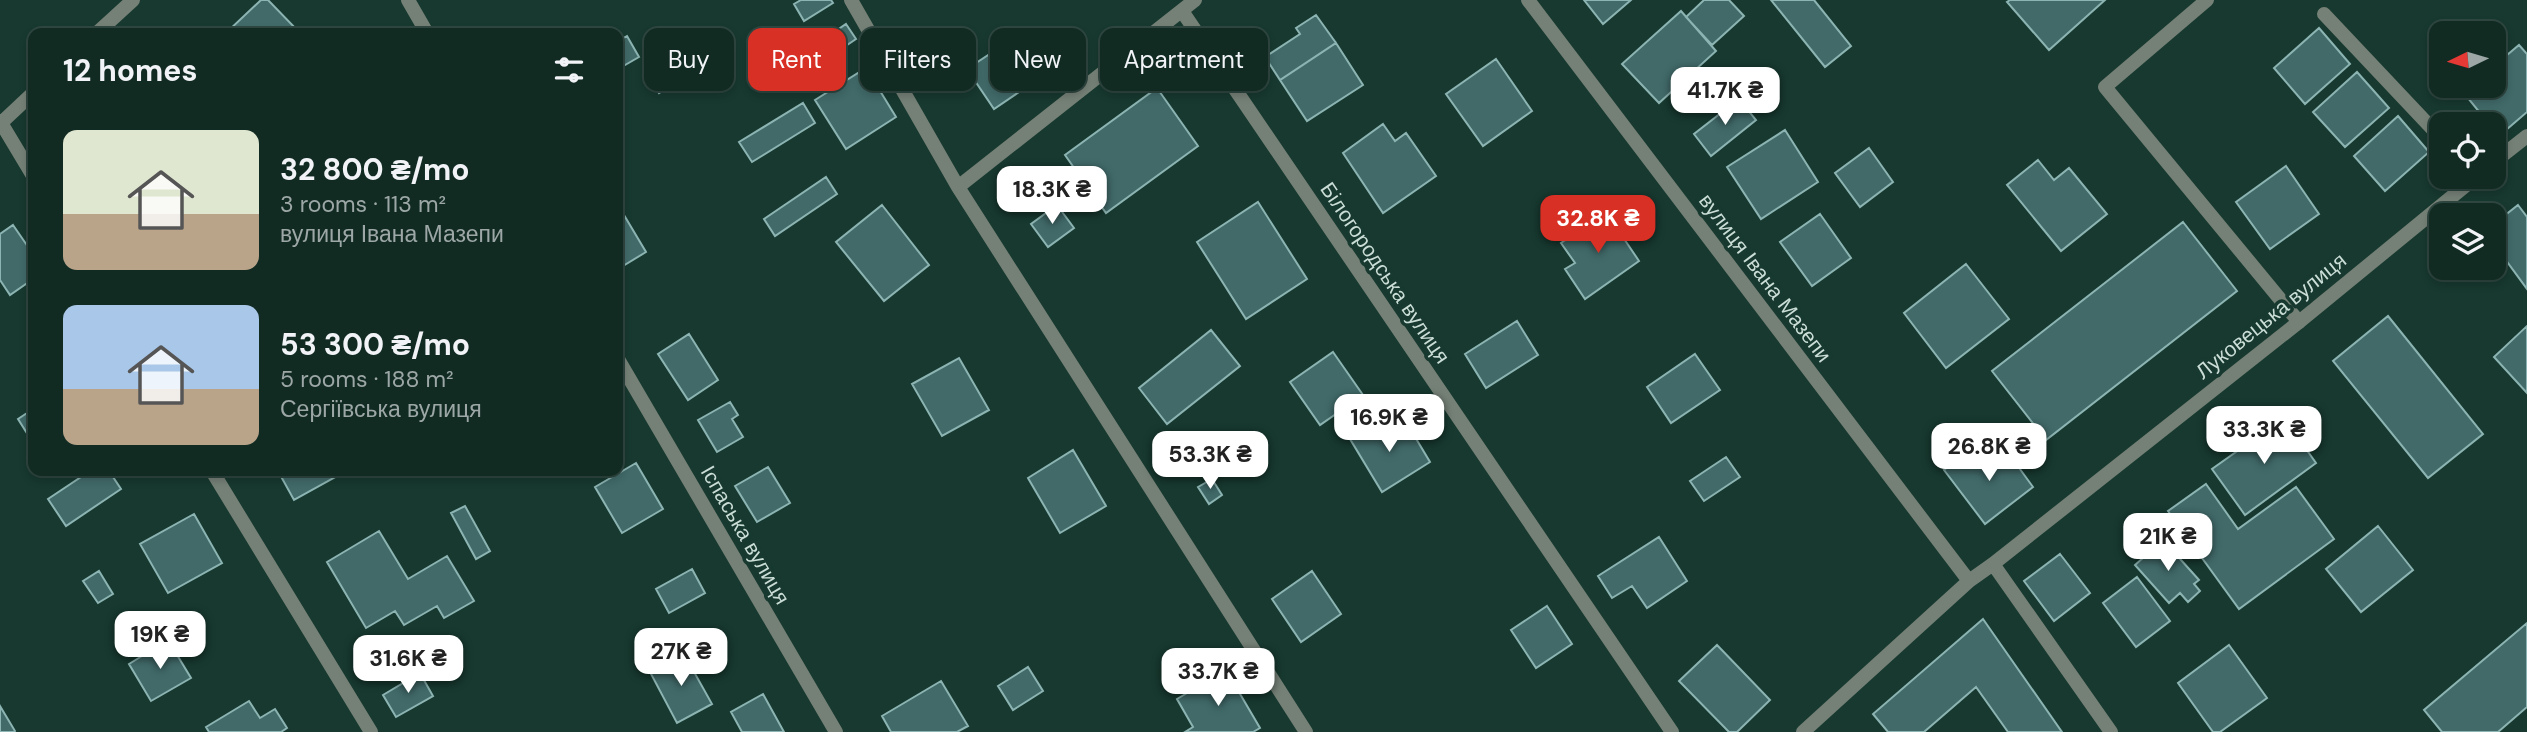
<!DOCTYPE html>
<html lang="en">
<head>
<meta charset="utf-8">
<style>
	:root { --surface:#112b23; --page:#1e3730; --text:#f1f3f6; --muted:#9ca7a6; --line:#304741; --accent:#d93025 }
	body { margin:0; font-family:"DM Sans",sans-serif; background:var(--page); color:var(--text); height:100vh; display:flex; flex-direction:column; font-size:26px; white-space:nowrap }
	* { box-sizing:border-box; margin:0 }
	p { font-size:23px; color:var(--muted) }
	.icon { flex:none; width:38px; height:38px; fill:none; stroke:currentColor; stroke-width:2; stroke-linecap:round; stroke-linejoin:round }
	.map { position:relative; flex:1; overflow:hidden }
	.drawer { position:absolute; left:28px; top:28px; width:595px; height:448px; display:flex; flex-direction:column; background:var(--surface); border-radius:14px; box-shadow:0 4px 10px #0003,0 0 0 2px var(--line) }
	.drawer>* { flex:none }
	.hud { position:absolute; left:644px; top:28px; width:665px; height:63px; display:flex; gap:14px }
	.needle { width:46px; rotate:265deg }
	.fabs { position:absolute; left:2429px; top:21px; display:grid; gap:14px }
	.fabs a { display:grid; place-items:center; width:77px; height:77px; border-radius:14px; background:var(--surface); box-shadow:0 4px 10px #0003,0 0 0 2px var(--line); font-size:35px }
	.price { position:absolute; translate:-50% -60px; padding:0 16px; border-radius:14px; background:#fff; color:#222; font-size:23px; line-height:46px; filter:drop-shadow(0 2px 4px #0008) }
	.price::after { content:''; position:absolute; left:50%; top:42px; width:21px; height:16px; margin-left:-10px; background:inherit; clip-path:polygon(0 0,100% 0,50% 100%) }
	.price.selected { background:var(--accent); color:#fff }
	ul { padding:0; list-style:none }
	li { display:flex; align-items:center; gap:21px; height:175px; padding:0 35px }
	li span { display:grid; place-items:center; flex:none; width:196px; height:140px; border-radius:14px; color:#555 }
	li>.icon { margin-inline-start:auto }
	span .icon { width:84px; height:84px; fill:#fffc; stroke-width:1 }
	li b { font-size:30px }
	h2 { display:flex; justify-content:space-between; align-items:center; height:84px; padding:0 35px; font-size:30px }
	.pill { padding:0 24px; border-radius:14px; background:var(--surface); box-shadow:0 4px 10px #0003,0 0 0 2px var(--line); font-size:24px; line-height:63px }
	.pill.selected { background:var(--accent); color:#fff }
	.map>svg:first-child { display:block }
	.building { fill:#416a69; stroke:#8cb4b2; stroke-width:2 }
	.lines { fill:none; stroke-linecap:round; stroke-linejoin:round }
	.lane { stroke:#758077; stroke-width:14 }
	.street { stroke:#758077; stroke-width:14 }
	.labels { text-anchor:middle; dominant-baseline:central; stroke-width:7; stroke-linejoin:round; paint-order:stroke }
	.street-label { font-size:21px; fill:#caddd6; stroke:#17392f }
</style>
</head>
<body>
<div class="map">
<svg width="2527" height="732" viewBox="0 0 2527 732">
	<rect width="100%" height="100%" fill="#17392f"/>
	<!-- building -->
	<path class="building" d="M261,0h7l32,33h-74z
		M801,0h30l2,3 -29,18 -10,-17z
		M1584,0h47l-28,24z
		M1704,0h25l15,16 -32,29 -26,-28z
		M1771,0h43l37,46 -26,21z
		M2010,0h95l-56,50 -42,-48z
		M1681,11l35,40 -57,52 -37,-39z
		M1316,15l20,28 -56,37 -15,-23 35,-23 -4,-6z
		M846,24l10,15 -28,19 -11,-14z
		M2319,28l31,36 -45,40 -31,-36z
		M706,35l8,14 -20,12 -8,-13z
		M627,36l12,21 -21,12v-28z
		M1008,42l26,40 -40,27 -27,-40z
		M1336,43l27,42 -56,36 -27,-41z
		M2519,45l8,9v58l-28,24 -5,-6v-6h-5l-26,-32 8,-6h23v-20z
		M1496,59l36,52 -49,35 -37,-52z
		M669,65l10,15 -20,13 -10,-15z
		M866,68l30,49 -50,32 -31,-49z
		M2357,72l32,36 -44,39 -32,-35z
		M1157,88l41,58 -92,67 -41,-58z
		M1739,99l17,21 -45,36 -17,-22z
		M803,103l12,20 -63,39 -13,-20z
		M2398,116l31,36 -44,39 -31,-35z
		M1383,124l12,17 11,-8 30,43 -53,37 -40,-60z
		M1785,130l33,52 -57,37 -34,-52z
		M1869,148l24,34 -33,25 -25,-34z
		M2038,160l16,20 15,-12 38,46 -46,37 -54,-66z
		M2286,166l33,48 -49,35 -34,-47z
		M826,177l11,17 -62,42 -11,-17z
		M1258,202l49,77 -61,40 -49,-77z
		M618,205l28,47 -28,17z
		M882,205l47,60 -45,36 -48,-59z
		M1057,205l17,23 -26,19 -17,-23z
		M2518,205l9,12v72l-33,-45v-20z
		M1606,212l33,49 -54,38 -20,-30 10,-6 -14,-20z
		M1820,214l31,44 -39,28 -32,-44z
		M2183,222l54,69 -191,149 -54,-69z
		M13,225l20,29v25l-23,16 -10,-15v-46z
		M1966,264l43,55 -63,49 -42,-55z
		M2388,316l95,118 -55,44 -95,-117z
		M1517,321l21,34 -52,33 -21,-34z
		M2527,326v67l-33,-36z
		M1211,330l29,36 -73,58 -28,-36z
		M689,334l29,46 -30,20 -30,-46z
		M1333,352l30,43 -43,30 -30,-43z
		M1695,354l25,36 -49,33 -24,-36z
		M959,358l30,52 -47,26 -30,-52z
		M730,402l8,13 -6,4 11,18 -26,15 -19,-32z
		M33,409v28l-3,1 -12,-19z
		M1385,418l10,18 14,-9 21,35 -48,30 -32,-53z
		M2284,418l32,45 -71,52 -33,-46z
		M1971,449l13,18 22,-17 27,37 -48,37 -41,-54z
		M1073,450l33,56 -46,27 -32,-55z
		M1726,457l14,20 -36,24 -14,-20z
		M636,463l27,46 -41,24 -27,-46z
		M768,467l22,36 -33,19 -22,-36z
		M90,471h19l12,18 -55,37 -18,-27z
		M278,471h61l2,3 -47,26z
		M1212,479l10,16 -13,9 -11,-17z
		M2206,484l32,45 58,-42 38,52 -95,70 -71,-98z
		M465,506l25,45 -14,8 -25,-46z
		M194,514l28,49 -54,30 -28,-49z
		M2378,526l35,44 -52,42 -35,-43z
		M379,531l29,48 39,-23 27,45 -30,17 -7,-12 -33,19 -9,-14 -29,17 -39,-66z
		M1659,537l28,44 -40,27 -15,-22 -20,12 -14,-22z
		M2163,540l36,40 -5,4 6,7 -12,11 -8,-9 -11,10 -34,-38z
		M2060,554l30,39 -36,28 -30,-40z
		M692,569l13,24 -36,20 -13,-24z
		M99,571l14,23 -15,9 -15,-22z
		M1312,571l29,43 -40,28 -29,-43z
		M2137,577l33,44 -34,26 -33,-44z
		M1547,606l25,38 -36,24 -25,-38z
		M1983,619l79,113h-54l-32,-45 -52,45h-36l-15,-18z
		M2527,623v84l-29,25h-56l-18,-22z
		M168,640l23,38 -40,23 -22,-37z
		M1717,645l53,55 -33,32h-8l-50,-51z
		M2229,645l38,53 -47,34h-7l-35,-49z
		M684,654l28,50 -35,19 -27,-51z
		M1028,667l15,24 -30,19 -15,-24z
		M1226,670l34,58 -7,4h-68l8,-5 -16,-28z
		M420,673l13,23 -37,21 -13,-22z
		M941,681l27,45 -11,6h-66l-9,-16z
		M763,694l21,38h-42l-11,-20z
		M249,701l11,17 15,-9 12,19 -6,4h-72l-3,-5z
		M0,706l15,25 -1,1h-14z"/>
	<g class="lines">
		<!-- lane -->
		<path class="lane" d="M2207,0l-102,87 194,235
			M2324,14l117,124"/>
		<!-- street -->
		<path class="street" d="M408,0l19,33
			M851,0l107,187 348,545
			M1528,0l441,581
			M1182,11l490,721
			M97,33l36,-33
			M0,121l33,55
			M0,124l33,-31
			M2494,162l33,-26
			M958,187l237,-187
			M618,359l218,373
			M212,471l159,261
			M1993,564l118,168
			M1803,732l166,-151 24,-17 306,-242 177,-145"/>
	</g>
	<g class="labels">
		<!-- street labels -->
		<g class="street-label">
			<text transform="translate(1385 273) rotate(56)">Білогородська вулиця</text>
			<text transform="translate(1765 278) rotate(53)">вулиця Івана Мазепи</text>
			<text transform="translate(2271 316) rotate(-39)">Луковецька вулиця</text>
			<text transform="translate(745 535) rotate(60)">Іспаська вулиця</text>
		</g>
	</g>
</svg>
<div class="fabs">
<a><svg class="needle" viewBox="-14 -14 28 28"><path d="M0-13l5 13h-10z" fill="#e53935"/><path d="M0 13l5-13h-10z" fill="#9ca7a6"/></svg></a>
<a><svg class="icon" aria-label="locate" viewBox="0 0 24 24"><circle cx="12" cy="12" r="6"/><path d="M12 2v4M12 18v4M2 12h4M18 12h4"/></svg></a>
<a><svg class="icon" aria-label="layers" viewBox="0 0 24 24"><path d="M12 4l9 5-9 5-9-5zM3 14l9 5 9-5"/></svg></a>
</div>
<b class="price" style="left:1725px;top:127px">41.7K ₴</b>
<b class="price" style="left:1052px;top:226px">18.3K ₴</b>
<b class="price selected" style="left:1598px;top:255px">32.8K ₴</b>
<b class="price" style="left:1389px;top:454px">16.9K ₴</b>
<b class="price" style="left:2264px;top:466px">33.3K ₴</b>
<b class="price" style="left:1989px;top:483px">26.8K ₴</b>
<b class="price" style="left:1210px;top:491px">53.3K ₴</b>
<b class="price" style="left:2168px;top:573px">21K ₴</b>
<b class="price" style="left:160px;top:671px">19K ₴</b>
<b class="price" style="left:681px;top:688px">27K ₴</b>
<b class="price" style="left:408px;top:695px">31.6K ₴</b>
<b class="price" style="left:1218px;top:708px">33.7K ₴</b>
<div class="hud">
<a class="pill">Buy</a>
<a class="pill selected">Rent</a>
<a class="pill">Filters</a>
<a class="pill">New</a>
<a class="pill">Apartment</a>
</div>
<section class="drawer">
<h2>12 homes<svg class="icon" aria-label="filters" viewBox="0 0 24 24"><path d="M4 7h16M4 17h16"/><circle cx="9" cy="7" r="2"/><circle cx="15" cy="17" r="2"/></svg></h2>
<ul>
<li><span style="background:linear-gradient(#dfe7d0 60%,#b9a48a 0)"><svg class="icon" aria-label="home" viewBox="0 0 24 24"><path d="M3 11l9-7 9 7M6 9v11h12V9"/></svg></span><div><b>32 800 ₴/mo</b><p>3 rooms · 113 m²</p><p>вулиця Івана Мазепи</p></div></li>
<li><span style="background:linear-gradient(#a9c7e8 60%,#b9a48a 0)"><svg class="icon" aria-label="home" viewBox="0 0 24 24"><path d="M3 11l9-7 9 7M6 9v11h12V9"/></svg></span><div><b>53 300 ₴/mo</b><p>5 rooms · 188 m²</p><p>Сергіївська вулиця</p></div></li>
</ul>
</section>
</div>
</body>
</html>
